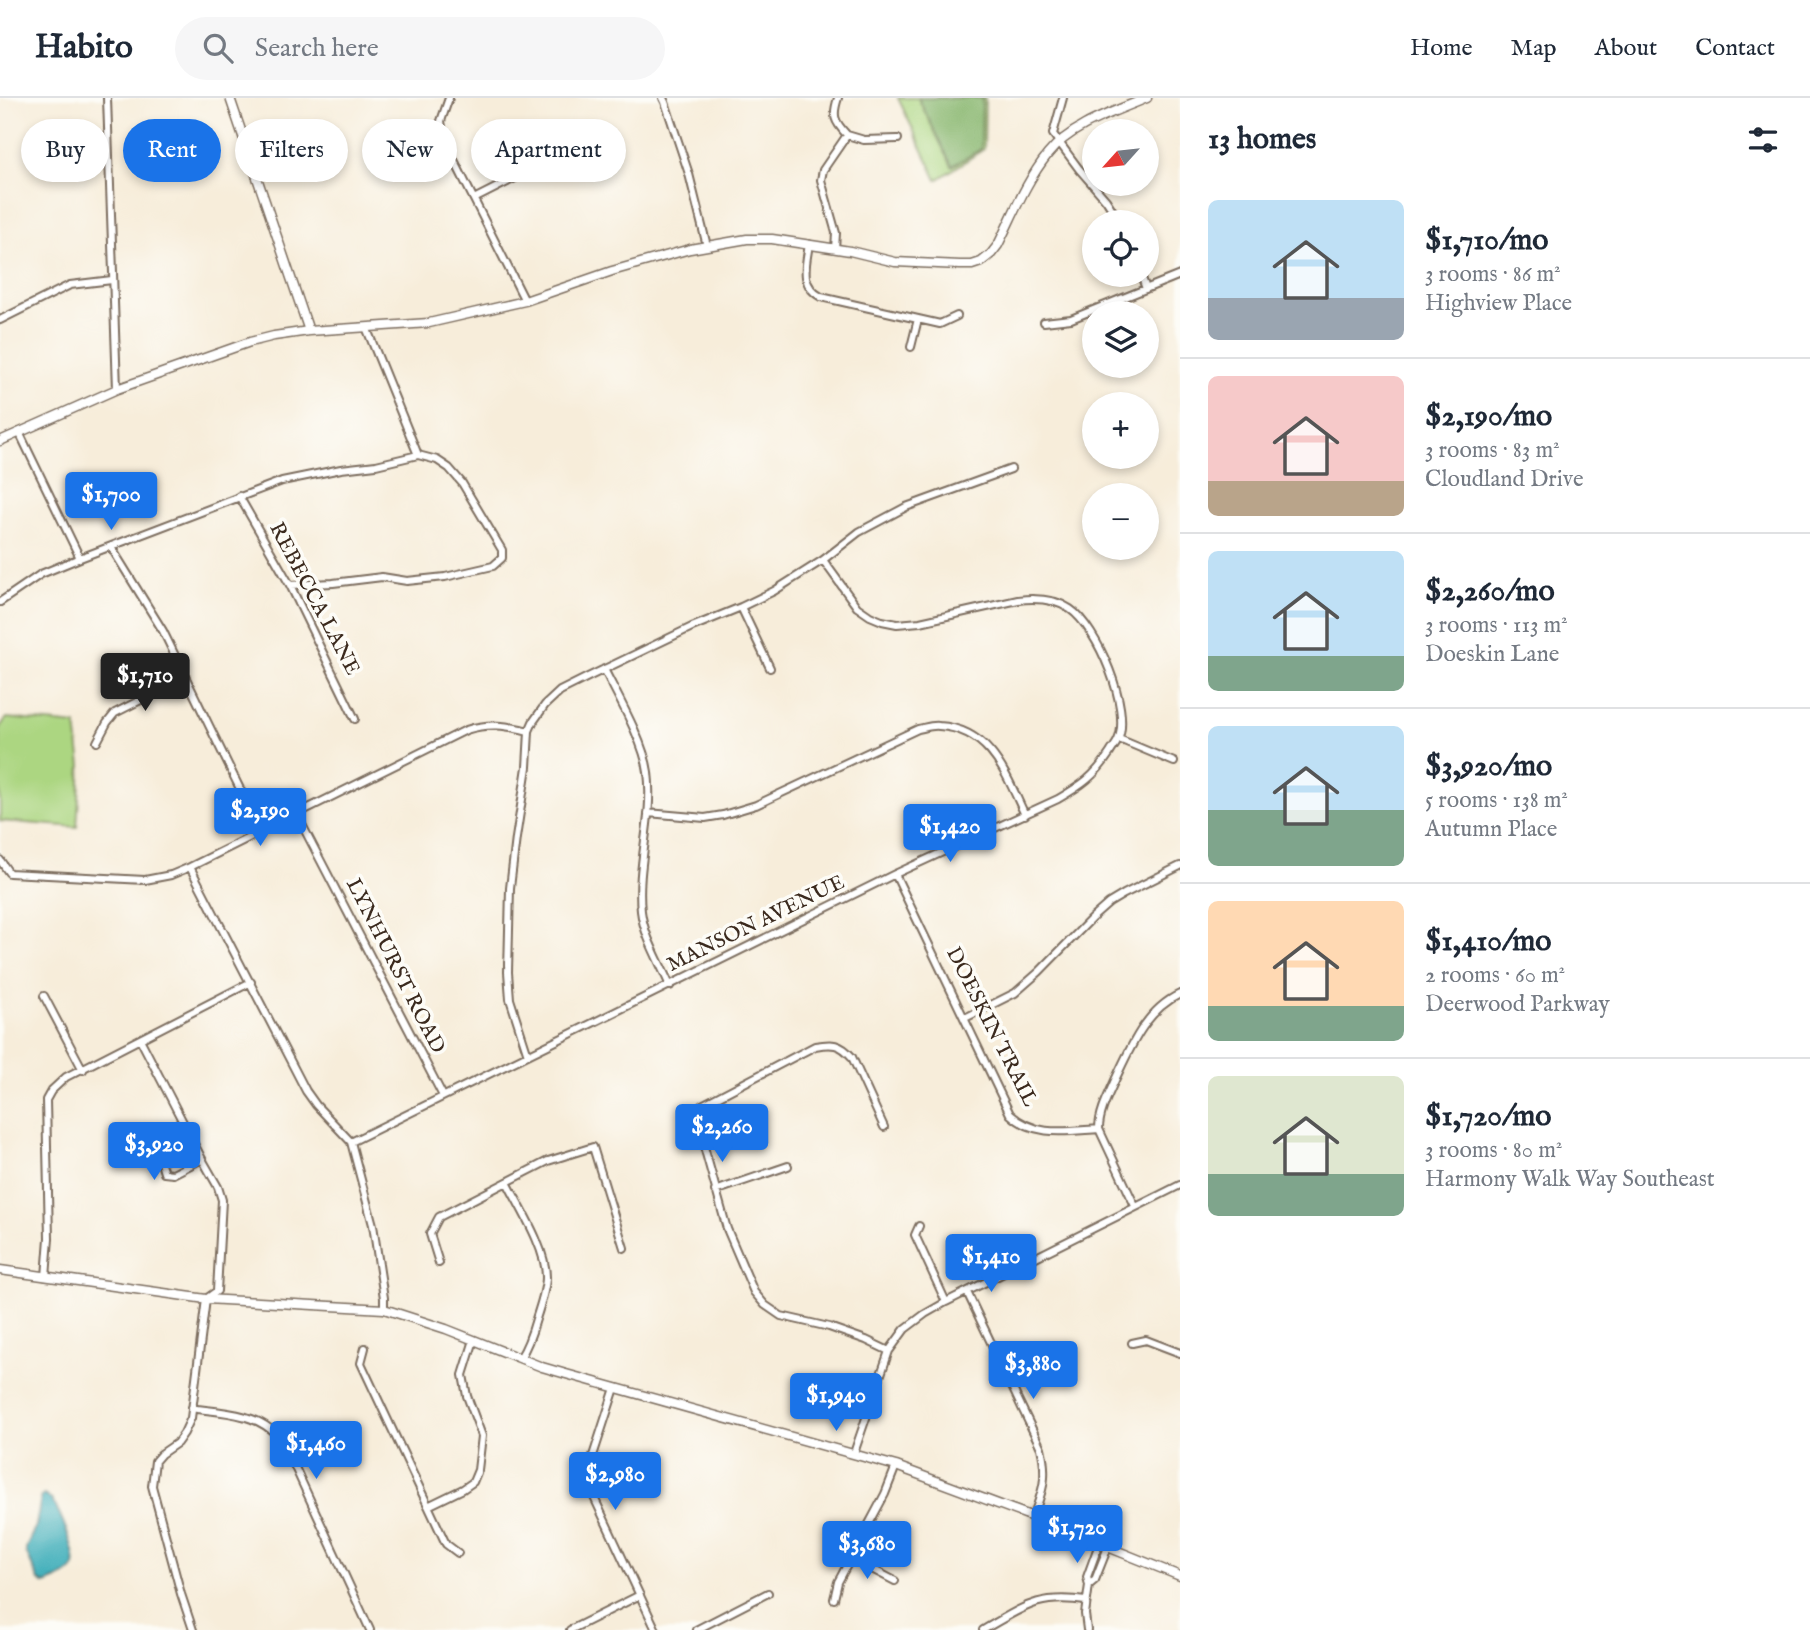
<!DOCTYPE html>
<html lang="en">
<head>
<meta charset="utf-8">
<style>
	:root { --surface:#fff; --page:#f6f6f7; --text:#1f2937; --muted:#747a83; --line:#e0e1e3; --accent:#1a73e8 }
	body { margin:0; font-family:"IM FELL English",serif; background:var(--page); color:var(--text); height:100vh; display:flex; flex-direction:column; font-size:26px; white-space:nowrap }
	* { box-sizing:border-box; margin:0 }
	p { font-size:23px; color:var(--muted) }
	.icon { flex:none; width:38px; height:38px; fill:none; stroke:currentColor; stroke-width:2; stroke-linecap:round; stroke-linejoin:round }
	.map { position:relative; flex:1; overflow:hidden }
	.sheet { display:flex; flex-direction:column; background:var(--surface); width:630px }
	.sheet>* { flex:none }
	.banner { position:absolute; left:21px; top:21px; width:665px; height:63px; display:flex; gap:14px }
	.needle { width:46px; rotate:243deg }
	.tools { position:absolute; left:1082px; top:21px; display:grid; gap:14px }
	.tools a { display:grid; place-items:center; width:77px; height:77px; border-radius:50%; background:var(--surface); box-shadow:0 4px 10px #0003; font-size:35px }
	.price { position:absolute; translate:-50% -60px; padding:0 16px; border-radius:7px; background:var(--accent); color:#fff; font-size:23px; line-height:46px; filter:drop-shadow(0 2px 4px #0008) }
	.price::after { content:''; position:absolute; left:50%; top:42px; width:21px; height:16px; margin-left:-10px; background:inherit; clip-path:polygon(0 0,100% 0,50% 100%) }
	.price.on { background:#222; color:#fff }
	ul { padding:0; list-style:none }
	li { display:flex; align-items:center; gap:21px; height:175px; padding:0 28px }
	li+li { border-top:2px solid var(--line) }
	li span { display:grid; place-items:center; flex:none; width:196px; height:140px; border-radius:10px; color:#555 }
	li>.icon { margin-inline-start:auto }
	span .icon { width:84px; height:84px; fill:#fffc; stroke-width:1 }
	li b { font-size:30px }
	h2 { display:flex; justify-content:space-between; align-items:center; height:84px; padding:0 28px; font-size:30px }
	.tag { padding:0 24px; border-radius:32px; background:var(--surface); box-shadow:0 4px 10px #0003; font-size:24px; line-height:63px }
	.tag.on { background:var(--accent); color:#fff }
	header { display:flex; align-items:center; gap:42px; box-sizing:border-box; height:98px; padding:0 35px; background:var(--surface); border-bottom:2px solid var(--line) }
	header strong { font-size:33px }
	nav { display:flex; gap:38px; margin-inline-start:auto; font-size:24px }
	.search { width:490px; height:63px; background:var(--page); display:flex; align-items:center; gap:18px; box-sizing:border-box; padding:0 24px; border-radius:38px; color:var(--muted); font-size:26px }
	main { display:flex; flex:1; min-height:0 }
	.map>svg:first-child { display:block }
	.green { fill:#acd681; stroke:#748050; stroke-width:2 }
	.forest { fill:#89b76f; stroke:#627046; stroke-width:2 }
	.water { fill:#3dadb9; stroke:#3c6c6c; stroke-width:2 }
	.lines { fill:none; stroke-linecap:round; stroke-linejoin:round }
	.minor-casing { stroke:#7d6e60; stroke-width:10 }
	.tertiary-casing { stroke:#7d6e60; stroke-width:11 }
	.minor { stroke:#fff; stroke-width:6 }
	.tertiary { stroke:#fff; stroke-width:8 }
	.labels { text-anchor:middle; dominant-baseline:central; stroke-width:7; stroke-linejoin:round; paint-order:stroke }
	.street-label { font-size:21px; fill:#3b2a1e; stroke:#fdfcf7 }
</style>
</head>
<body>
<header>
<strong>Habito</strong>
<div class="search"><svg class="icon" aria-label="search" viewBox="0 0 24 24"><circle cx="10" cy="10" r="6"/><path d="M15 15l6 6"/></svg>Search here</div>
<nav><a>Home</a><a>Map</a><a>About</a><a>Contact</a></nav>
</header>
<main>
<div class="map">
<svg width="1180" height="1532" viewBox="0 0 1180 1532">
	<rect width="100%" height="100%" fill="#fdfcf7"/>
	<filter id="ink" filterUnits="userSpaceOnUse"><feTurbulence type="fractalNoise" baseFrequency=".0143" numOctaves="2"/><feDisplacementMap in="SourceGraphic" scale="14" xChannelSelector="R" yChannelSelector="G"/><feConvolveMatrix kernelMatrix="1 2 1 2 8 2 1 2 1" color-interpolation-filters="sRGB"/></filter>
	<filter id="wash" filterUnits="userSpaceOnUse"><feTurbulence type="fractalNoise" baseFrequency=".00686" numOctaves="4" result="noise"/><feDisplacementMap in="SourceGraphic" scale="28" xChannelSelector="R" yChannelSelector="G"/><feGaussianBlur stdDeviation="1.57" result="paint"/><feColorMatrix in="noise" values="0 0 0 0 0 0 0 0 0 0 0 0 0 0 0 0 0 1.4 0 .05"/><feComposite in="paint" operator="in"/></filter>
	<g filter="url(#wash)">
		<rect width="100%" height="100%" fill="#f7edda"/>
		<!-- green -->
		<path class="green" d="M898,0h87l-1,51 -47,31z
			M7,620l69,7 5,41 -4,61 -77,-6v-94z"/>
		<!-- forest -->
		<path class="forest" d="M918,0h64l-1,51 -29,17z"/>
		<!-- water -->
		<path class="water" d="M44,1397c5,3 6,2 9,7 7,10 25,53 21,64 -4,10 -20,14 -29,18l-6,-3 -13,-29v-5l10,-21 5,-29z"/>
	</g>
	<g filter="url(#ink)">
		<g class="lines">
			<!-- minor casing -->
			<g class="minor-casing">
				<path id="minor" d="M107,0l10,291
					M449,0l-8,23 3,19 81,161
					M663,0l2,4 24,72 18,72
					M838,0c-6,18 -4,23 9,37
					M1063,0l-10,36 26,35 27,31 14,22
					M1146,60l1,-1
					M474,101l51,-26
					M809,146c-3,21 -10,41 12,53l119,27 17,-8
					M835,151l1,-16 -15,-53 2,-10 24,-35 17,5 34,-1
					M1141,177l5,14
					M0,222l70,-35 42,-5
					M1044,224l27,-3 109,-44
					M366,229l52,128
					M911,249l7,-28
					M19,334l61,126
					M239,398l51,89 65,134
					M111,449l52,84 98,201
					M0,504l41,-28 39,-16 202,-77 59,-12 35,-4 42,-10 19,5 12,8 13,15 40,67v8l-9,8 -48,11 -38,4 -25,-4 -49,6 -43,2
					M741,509l29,61
					M604,571c14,28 40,73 44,103 6,46 -12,93 -7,139 3,26 19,51 29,75
					M1119,641l55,23
					M97,644l10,-19 8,-10 71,-36
					M648,715l57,5 18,-3 33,-10 162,-76c6,-1 14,-4 21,-3 52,3 67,49 86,89
					M297,717l146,281
					M0,762l9,13 136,7 26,-5 19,-8 276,-137c23,-7 39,-5 63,1
					M190,769l116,224 10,14 35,37 22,83 11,73v11
					M895,776l115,240c26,24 57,17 89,15
					M44,898l39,74
					M965,920l50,-25 24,-21 53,-54 17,-15 15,-9 56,-28
					M140,941l62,120 16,28 4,13 -5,91 -11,8 -15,119 -7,15 -7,10 -16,11 -6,7 -3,25 29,108 12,36
					M528,957l-18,-56 -2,-27 2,-84 6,-50 11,-71 2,-36 4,-9 12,-17 15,-14 28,-14 104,-50 49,-20 33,-16 49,-31 36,-28 47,-25 105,-38
					M884,1029l-32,-70c-12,-14 -20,-14 -37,-11l-113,59 -5,5 1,15 29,104 27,63 11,13 16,11 48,11 37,13 23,11
					M351,1044l544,-268 163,-75c24,-14 36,-22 52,-46 2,-4 6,-8 8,-13 14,-31 -21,-113 -48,-131 -15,-10 -35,-11 -52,-9l-98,22 -23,2 -15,-3 -12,-5 -13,-9 -34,-47
					M193,1045l-32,20 3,10 9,1 29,-15
					M507,1084c13,26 39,66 39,95 0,13 -6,29 -10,42 -4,14 -8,27 -16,39
					M715,1093l73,-25
					M1135,1108l-36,-77c0,-17 10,-35 17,-51 15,-32 30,-68 64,-84
					M919,1128l-4,9 31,67
					M439,1165l-9,-29 9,-17 109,-56 45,-14 31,101
					M46,1179l3,-39 -3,-138 5,-9 15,-14 185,-95
					M967,1194l74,156c7,29 2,42 -8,69
					M1132,1245l14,-3 34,13
					M365,1250l-4,15 85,181 12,9
					M615,1290l-24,74 -1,14 2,17 64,137
					M192,1309l5,2c27,3 64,5 82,29 3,4 6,9 9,14l82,178
					M854,1355l35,-102 16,-22 20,-15 21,-12 234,-117
					M428,1408l35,-17 10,-7 5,-12 4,-34 -15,-40 -4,-21 11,-35
					M851,1460l44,23
					M1089,1487l6,-5 13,-33
					M834,1501l4,-17 47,-88 11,-28
					M570,1532l70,-35
					M696,1532l72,-37
					M983,1532c41,-23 54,-36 103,-29
					M1087,1532l-2,-16 4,-29 -2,-8 12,-33"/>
			</g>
			<!-- tertiary casing -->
			<g class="tertiary-casing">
				<path id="tertiary" d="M230,0l79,233
					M0,343l117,-52 133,-47 24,-6 35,-5 120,-8 96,-22 87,-30 78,-22 57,-10h25l78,12 45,11 65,3h12l9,-3 10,-8 7,-9c15,-30 28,-64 50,-91 23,-29 66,-42 99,-56
					M0,1172l206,29 178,10 62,20 96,38 24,7 330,92 137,51 147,59"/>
			</g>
			<!-- minor -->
			<use href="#minor" class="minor"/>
			<!-- tertiary -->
			<use href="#tertiary" class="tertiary"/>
		</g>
	</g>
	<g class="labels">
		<!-- street labels -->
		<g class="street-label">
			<text transform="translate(314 501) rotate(62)">REBECCA LANE</text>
			<text transform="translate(756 826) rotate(-26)">MANSON AVENUE</text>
			<text transform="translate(395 868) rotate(63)">LYNHURST ROAD</text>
			<text transform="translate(991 929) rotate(63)">DOESKIN TRAIL</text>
		</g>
	</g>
</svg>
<div class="tools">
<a><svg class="needle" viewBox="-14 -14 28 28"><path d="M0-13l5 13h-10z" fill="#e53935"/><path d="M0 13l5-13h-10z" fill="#747a83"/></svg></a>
<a><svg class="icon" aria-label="locate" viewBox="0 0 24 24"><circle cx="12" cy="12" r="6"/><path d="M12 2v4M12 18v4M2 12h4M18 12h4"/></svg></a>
<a><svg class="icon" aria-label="layers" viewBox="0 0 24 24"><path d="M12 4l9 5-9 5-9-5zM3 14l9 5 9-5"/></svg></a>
<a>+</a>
<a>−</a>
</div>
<b class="price" style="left:111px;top:434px">$1,700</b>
<b class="price on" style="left:145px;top:615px">$1,710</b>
<b class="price" style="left:260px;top:750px">$2,190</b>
<b class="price" style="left:950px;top:766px">$1,420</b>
<b class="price" style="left:722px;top:1066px">$2,260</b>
<b class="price" style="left:154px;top:1084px">$3,920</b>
<b class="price" style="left:991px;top:1196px">$1,410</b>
<b class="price" style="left:1033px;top:1303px">$3,880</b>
<b class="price" style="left:836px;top:1335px">$1,940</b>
<b class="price" style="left:316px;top:1383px">$1,460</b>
<b class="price" style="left:615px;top:1414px">$2,980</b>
<b class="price" style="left:1077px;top:1467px">$1,720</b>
<b class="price" style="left:867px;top:1483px">$3,680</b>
<div class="banner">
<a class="tag">Buy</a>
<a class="tag on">Rent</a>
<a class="tag">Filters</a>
<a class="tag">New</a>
<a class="tag">Apartment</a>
</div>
</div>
<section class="sheet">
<h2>13 homes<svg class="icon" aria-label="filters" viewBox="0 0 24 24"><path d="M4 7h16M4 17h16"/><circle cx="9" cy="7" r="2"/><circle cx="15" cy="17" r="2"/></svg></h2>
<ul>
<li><span style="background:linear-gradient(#bfe0f5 70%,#9aa5b1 0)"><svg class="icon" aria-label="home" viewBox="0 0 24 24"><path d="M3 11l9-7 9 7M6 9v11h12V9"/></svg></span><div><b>$1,710/mo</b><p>3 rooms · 86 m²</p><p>Highview Place</p></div></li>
<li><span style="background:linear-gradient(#f6c9c9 75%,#b9a48a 0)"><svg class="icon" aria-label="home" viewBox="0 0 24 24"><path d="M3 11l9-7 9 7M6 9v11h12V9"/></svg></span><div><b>$2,190/mo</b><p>3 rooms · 83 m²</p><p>Cloudland Drive</p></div></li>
<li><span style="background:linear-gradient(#bfe0f5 75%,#7fa58c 0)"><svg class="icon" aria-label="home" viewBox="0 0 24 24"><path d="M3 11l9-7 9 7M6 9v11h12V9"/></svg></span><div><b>$2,260/mo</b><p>3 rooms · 113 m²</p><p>Doeskin Lane</p></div></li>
<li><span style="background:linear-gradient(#bfe0f5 60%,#7fa58c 0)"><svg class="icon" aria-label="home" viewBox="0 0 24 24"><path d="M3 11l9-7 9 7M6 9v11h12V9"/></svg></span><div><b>$3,920/mo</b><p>5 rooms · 138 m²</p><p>Autumn Place</p></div></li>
<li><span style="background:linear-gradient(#ffd9b3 75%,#7fa58c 0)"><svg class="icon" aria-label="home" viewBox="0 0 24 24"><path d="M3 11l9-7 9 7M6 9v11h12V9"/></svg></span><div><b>$1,410/mo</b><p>2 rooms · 60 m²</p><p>Deerwood Parkway</p></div></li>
<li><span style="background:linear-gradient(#dfe7d0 70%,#7fa58c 0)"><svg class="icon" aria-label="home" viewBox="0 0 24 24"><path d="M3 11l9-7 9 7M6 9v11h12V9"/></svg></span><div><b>$1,720/mo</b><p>3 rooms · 80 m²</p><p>Harmony Walk Way Southeast</p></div></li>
</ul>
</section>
</main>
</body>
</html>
